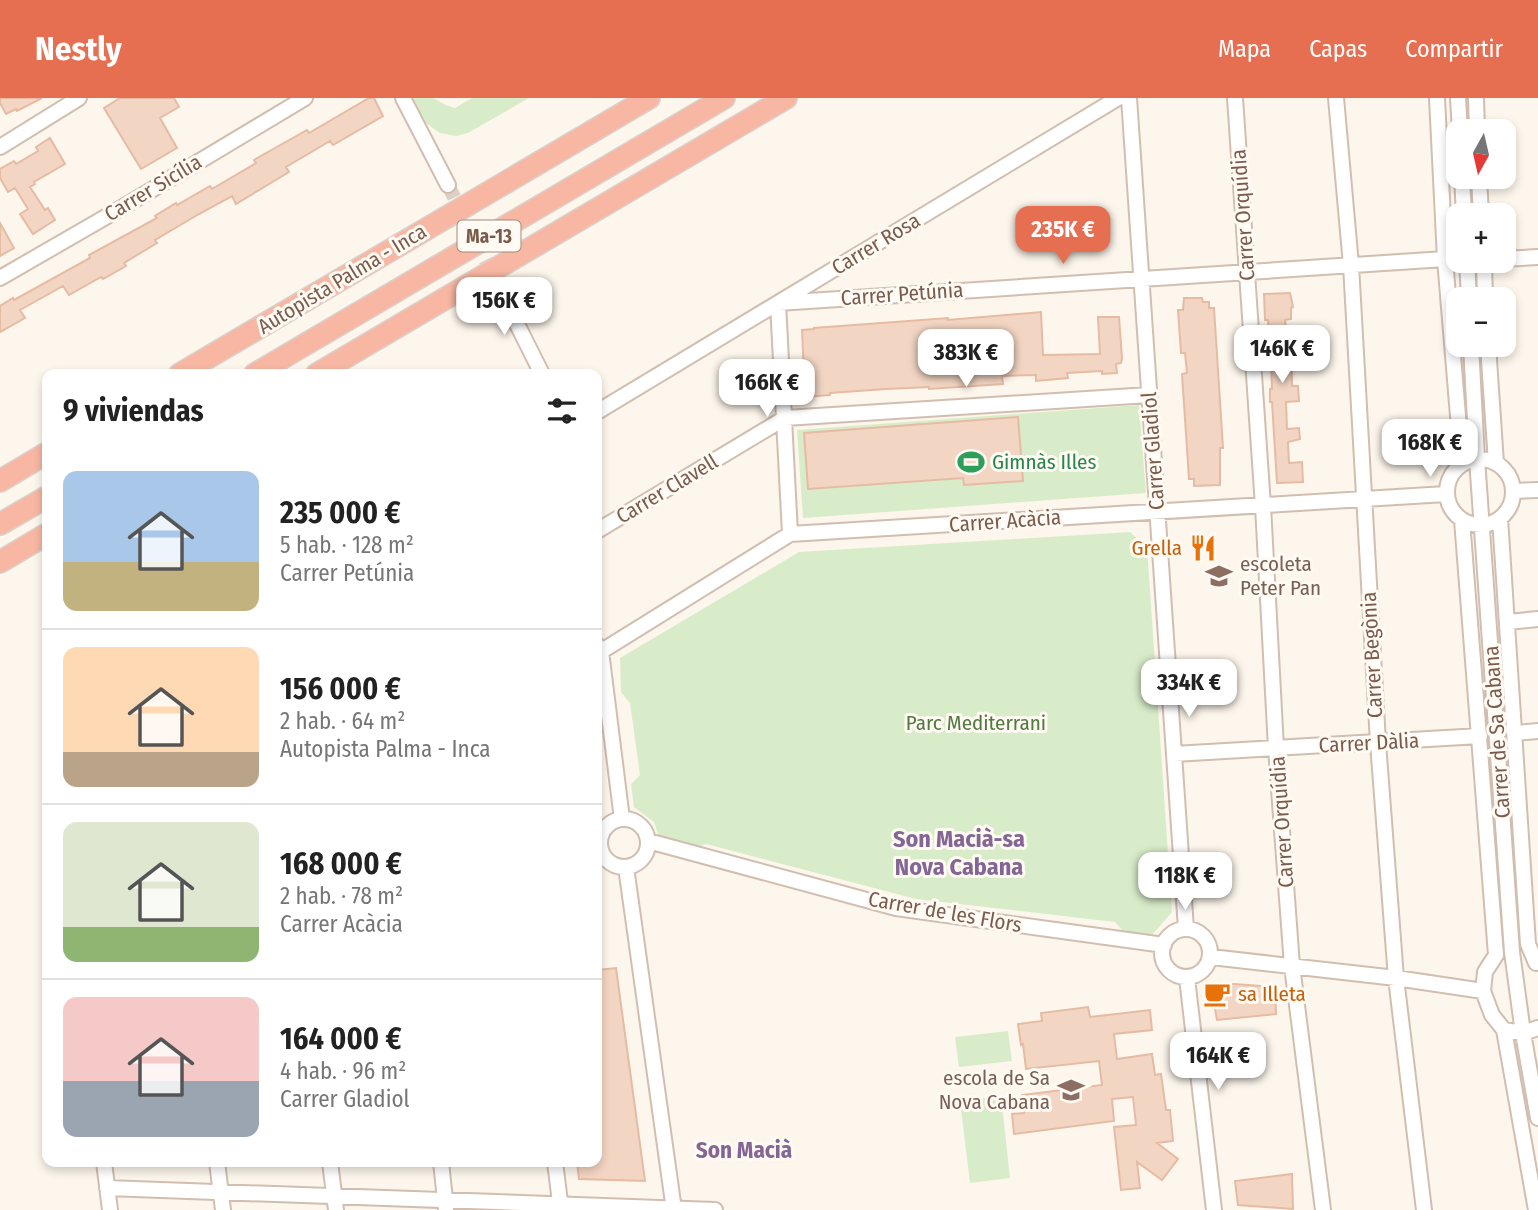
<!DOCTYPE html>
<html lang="es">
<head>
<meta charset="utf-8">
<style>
	:root { --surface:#fff; --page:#f6f6f6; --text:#222; --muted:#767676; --line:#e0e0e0; --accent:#e76f51 }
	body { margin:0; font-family:"Fira Sans Condensed",sans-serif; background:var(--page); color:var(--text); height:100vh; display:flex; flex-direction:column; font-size:26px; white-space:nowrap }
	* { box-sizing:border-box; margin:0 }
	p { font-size:23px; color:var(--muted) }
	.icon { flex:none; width:38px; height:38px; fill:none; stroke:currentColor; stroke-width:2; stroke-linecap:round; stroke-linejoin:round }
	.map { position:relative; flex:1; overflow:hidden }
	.drawer { position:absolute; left:42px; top:271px; width:560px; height:798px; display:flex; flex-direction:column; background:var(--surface); border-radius:14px; box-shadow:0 4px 10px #0003 }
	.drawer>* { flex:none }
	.needle { width:46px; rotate:188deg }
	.buttons { position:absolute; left:1446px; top:21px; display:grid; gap:14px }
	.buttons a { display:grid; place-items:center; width:70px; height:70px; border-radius:14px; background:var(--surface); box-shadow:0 4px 10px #0003; font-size:35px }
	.price { position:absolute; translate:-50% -60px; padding:0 16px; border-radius:14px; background:#fff; color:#222; font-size:23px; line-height:46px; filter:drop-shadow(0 2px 4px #0008) }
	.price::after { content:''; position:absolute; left:50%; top:42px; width:21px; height:16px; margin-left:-10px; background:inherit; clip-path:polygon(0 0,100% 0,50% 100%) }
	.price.current { background:var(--accent); color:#fff }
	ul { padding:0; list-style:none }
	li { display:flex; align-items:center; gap:21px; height:175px; padding:0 21px }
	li+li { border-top:2px solid var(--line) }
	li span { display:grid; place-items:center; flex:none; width:196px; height:140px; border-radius:14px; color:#555 }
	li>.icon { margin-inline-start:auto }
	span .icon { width:84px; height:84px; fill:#fffc; stroke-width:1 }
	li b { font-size:30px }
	h2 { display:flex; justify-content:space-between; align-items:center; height:84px; padding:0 21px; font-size:30px }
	header { display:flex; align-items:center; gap:42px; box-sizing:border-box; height:98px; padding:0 35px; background:var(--accent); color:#fff }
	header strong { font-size:33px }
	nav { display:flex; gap:38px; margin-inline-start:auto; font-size:24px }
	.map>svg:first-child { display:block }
	.green { fill:#d8ecc9 }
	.building { fill:#f3d5c3; stroke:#e6bba3; stroke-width:2 }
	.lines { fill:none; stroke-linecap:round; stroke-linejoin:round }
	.minor-tunnel { stroke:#dcd0c4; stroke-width:14; stroke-dasharray:14 7; stroke-linecap:butt }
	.minor-casing { stroke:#d1beb0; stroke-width:18 }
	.highway-casing { stroke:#dad1cd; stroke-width:24 }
	.minor { stroke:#fff; stroke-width:14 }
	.highway { stroke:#f7b7a3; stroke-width:21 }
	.labels { text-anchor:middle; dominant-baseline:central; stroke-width:6; stroke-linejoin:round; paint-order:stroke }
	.shield { fill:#fffaf3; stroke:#a28b7f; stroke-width:2 }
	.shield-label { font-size:19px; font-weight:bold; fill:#7a5c4d }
	.street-label { font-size:21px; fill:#7a5c4d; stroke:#fffaf3 }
	.leisure-label { font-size:21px; fill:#27864d; stroke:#fffaf3; text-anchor:start }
	.food-label { font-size:21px; fill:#c56008; stroke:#fffaf3; text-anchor:end }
	.education-label { font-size:21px; fill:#785e54; stroke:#fffaf3; text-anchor:start }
	.park-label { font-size:21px; fill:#537a41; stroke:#fffaf3 }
	.neighbourhood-label { font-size:23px; font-weight:bold; fill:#846695; stroke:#fffaf3 }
	.quarter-label { font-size:24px; font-weight:bold; fill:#846695; stroke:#fffaf3 }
</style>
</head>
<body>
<header>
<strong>Nestly</strong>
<nav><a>Mapa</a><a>Capas</a><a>Compartir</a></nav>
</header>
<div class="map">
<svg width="1538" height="1112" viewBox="0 0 1538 1112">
	<rect width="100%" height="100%" fill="#fdf6ec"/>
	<!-- green -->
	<path class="green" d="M413,0h20l13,7 9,3 17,-10h57l-61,35 -12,3 -16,-3 -14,-10z
		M1139,307l7,88 -343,25 -6,-88z
		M1130,434l17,15 25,365 -20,23 -28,-3 -9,-10 -199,-23 -210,-55 -13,5 -34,-12 -5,-15 -20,-15 -3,-23 9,-9 -10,-72 -9,-11 -1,-34 179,-106z
		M1008,933l4,30 -53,6 -4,-30z
		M1001,998l9,82 -40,5 -10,-82z"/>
	<!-- building -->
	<path class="building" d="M0,0h42l-25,13 -1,-2 -10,5 -6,-11z
		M120,0h54l5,9 -19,11 17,30 -36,21 -37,-61z
		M369,0h5l9,18 -50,29 -3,-4 -44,26 3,5 -53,32 -4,-8 -33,18 -44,26 2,3 -33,20 2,3 -23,13 -2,-2 -32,18 -6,-9 -43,24 5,8 -25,14v-26l13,-8 1,2 76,-42 -1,-3 68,-37 -2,-2 21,-13 1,2 33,-19 2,3 44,-26 -2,-3 21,-12 32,-18 2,3z
		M50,40l15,26 -31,18 1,2 -5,3 15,23 3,-2 7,12 -22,14 -13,-20 8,-5 -13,-21 -7,4 -8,-14v-9l14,-8 2,3 22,-13 -2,-4z
		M0,125l14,25 -14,8z
		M1290,195l3,14 -2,1v11l-6,1 3,25h3l1,41h6l1,15 -13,1 1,27 12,-1 1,11 -12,3 1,21 13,-1 1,20 -26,1 -5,-81h-2v-13h2l-1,-30h-2l-1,-13h2l-2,-26h-3l-1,-26z
		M1184,200h18l1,4h6v6h5l9,140h-3v37l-26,1v-7h-5l-7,-105 5,-1 -2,-20h-4l-3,-43h5z
		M1041,214l2,43 57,-1 -2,-37h21l3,41 -1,5 -5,1 1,9 -15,1v-3l-35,2 1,5 -32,3v-6l-34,1 1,8 -74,5v-2l-43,2 -56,4v2l-25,2 -3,-67 12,-1v-1l134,-10v2z
		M1018,319l5,64 -59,4 -1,-7 -155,11 -4,-56z
		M616,870l29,213 -66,-2 -2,-17h20v-192z
		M1220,885l55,4 1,27 -59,6 -5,-27z
		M1088,909l2,10 60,-7 2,20 -38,4 3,25 35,-5 3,21 6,-1 5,36h4l3,31 -16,2 21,16 -16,21 -25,-18 3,26 -19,2 -7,-63 22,-2 -3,-28 -21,2 2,22 -100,13 -2,-20 12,-1 -2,-18 80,-10 -3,-24 -73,8 -3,-25 -2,1 -3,-21 24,-3 -1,-8z
		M1292,1076l1,35 -55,-4 -3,-24z"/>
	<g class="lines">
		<!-- minor-tunnel -->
		<path class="minor-tunnel" d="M448,87l46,92"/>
		<!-- minor casing -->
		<g class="minor-casing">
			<path id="minor" d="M403,0l45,87
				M1129,0l57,831
				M1235,0l28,408 13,242 16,218 31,244
				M1336,0l15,167 27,478 18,235 28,232
				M1437,0l8,161 17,205
				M1458,0l2,33
				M1476,0l1,33
				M0,49l79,-49
				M1462,79l2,38
				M1479,79l2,38
				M1503,161l35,-2
				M1467,163l2,38
				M1484,163l1,38
				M0,180l123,-71 182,-109
				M497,186l45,90
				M778,205l667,-44
				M778,205l12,231
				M1471,247l6,114 35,493 11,81 15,85
				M1488,247l8,118
				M597,314l521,-314
				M1447 394a33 33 0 1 1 66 0a33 33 0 1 1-66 0Z
				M1513,393l25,-1
				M1500,420l28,426 8,19
				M1462,422l34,435 -11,17 -2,19 9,24 12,15 19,3 15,-5
				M597,433l188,-113 364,-23
				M1508,524l30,-3
				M597,547l4,6 21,168
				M597,556l193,-120 656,-40
				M1515,635l23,-2
				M1174,656l306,-18
				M600 745a24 24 0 1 1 48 0a24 24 0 1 1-48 0Z
				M648,743l248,67 268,37
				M626,769l48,343
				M1162 855a24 24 0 1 1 48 0a24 24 0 1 1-48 0Z
				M1211,859l185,21 87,13
				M1187,880l27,232
				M1504,932l32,180
				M104,1064l6,48
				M217,1064l6,48
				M330,1064l6,48
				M441,1064l5,47
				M555,1064l6,48
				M107,1090l608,22"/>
		</g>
		<!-- highway casing -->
		<g class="highway-casing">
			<path id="highway" d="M180,276l469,-276
				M255,276l469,-276
				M317,276l469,-276
				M0,383l47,-28
				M0,426l47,-27
				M0,464l47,-28"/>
		</g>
		<!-- minor -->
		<use href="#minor" class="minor"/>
		<!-- highway -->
		<use href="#highway" class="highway"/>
	</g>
	<!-- icons -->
	<defs>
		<g id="stadium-bare" transform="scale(2.1)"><path d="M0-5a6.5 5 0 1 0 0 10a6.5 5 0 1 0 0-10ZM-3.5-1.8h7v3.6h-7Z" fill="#2e9e5b" stroke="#fffaf3" stroke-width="2.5" paint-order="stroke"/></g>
		<g id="restaurant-bare" transform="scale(2.1)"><path d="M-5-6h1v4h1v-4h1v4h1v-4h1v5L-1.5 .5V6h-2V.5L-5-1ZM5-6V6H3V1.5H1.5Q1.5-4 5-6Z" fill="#e8710a" stroke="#fffaf3" stroke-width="2.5" paint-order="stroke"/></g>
		<g id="school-bare" transform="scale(2.1)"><path d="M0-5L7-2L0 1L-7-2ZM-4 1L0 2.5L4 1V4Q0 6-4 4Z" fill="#8d6e63" stroke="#fffaf3" stroke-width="2.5" paint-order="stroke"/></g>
		<g id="cafe-bare" transform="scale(2.1)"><path d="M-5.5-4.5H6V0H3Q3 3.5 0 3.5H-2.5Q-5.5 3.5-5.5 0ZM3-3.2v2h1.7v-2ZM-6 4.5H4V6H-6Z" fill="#e8710a" stroke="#fffaf3" stroke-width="2.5" paint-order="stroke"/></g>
	</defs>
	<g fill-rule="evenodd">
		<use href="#stadium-bare" x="971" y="364"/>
		<use href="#restaurant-bare" x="1203" y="450"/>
		<use href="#school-bare" x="1219" y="478"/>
		<use href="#cafe-bare" x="1217" y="896"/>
		<use href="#school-bare" x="1071" y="992"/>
	</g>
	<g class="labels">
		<!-- shield labels -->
		<rect class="shield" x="457.5" y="122.5" width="63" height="31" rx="5"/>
		<g class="shield-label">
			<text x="489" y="138">Ma-13</text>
		</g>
		<!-- street labels -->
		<g class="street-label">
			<text transform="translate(153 90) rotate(-31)">Carrer Sicília</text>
			<text transform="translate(1243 117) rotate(-94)">Carrer Orquídia</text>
			<text transform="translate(876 146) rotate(-31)">Carrer Rosa</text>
			<text transform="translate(342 181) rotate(-31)">Autopista Palma - Inca</text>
			<text transform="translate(902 196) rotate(-4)">Carrer Petúnia</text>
			<text transform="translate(1153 353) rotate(-94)">Carrer Gladiol</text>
			<text transform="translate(667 391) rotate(-31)">Carrer Clavell</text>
			<text transform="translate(1005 423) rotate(-4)">Carrer Acàcia</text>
			<text transform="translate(1372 557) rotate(-93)">Carrer Begònia</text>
			<text transform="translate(1497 634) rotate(-94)">Carrer de Sa Cabana</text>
			<text transform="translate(1369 645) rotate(-3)">Carrer Dàlia</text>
			<text transform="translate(1282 724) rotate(-94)">Carrer Orquídia</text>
			<text transform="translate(945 814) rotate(10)">Carrer de les Flors</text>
		</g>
		<!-- leisure labels -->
		<g class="leisure-label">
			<text x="992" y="364">Gimnàs Illes</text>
		</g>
		<!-- food labels -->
		<g class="food-label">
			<text x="1182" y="450">Grella</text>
			<text x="1238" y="896" text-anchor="start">sa Illeta</text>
		</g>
		<!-- education labels -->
		<g class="education-label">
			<text x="1240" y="466">escoleta<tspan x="1240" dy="24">Peter Pan</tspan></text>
			<text x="1050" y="980" text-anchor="end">escola de Sa<tspan x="1050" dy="24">Nova Cabana</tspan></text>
		</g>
		<!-- park labels -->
		<g class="park-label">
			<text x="976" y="625">Parc Mediterrani</text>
		</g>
		<!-- neighbourhood labels -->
		<g class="neighbourhood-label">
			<text x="744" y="1052">Son Macià</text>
		</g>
		<!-- quarter labels -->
		<g class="quarter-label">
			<text x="959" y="741">Son Macià-sa<tspan x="959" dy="28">Nova Cabana</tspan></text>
		</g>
	</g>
</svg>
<div class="buttons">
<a><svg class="needle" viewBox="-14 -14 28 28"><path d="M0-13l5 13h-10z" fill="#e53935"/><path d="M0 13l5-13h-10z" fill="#767676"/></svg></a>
<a>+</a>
<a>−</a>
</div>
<b class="price current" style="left:1063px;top:168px">235K €</b>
<b class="price" style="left:504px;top:239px">156K €</b>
<b class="price" style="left:1282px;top:287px">146K €</b>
<b class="price" style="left:966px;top:291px">383K €</b>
<b class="price" style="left:767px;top:321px">166K €</b>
<b class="price" style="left:1430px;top:381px">168K €</b>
<b class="price" style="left:1189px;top:621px">334K €</b>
<b class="price" style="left:1185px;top:814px">118K €</b>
<b class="price" style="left:1218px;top:994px">164K €</b>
<section class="drawer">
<h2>9 viviendas<svg class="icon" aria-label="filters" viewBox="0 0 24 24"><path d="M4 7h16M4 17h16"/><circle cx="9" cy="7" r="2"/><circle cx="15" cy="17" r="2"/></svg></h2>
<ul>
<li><span style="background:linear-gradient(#a9c7e8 65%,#c2b280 0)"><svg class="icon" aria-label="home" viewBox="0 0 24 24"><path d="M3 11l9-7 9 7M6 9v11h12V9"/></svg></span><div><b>235 000 €</b><p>5 hab. · 128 m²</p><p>Carrer Petúnia</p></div></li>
<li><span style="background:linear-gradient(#ffd9b3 75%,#b9a48a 0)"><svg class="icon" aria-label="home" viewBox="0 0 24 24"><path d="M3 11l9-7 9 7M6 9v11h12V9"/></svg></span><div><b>156 000 €</b><p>2 hab. · 64 m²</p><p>Autopista Palma - Inca</p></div></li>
<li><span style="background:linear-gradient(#dfe7d0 75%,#8fb573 0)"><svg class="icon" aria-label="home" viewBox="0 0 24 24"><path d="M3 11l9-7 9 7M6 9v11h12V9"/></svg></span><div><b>168 000 €</b><p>2 hab. · 78 m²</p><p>Carrer Acàcia</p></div></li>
<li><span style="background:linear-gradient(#f6c9c9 60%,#9aa5b1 0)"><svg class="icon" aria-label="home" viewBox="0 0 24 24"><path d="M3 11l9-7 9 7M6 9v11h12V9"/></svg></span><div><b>164 000 €</b><p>4 hab. · 96 m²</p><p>Carrer Gladiol</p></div></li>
</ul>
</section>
</div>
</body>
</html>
